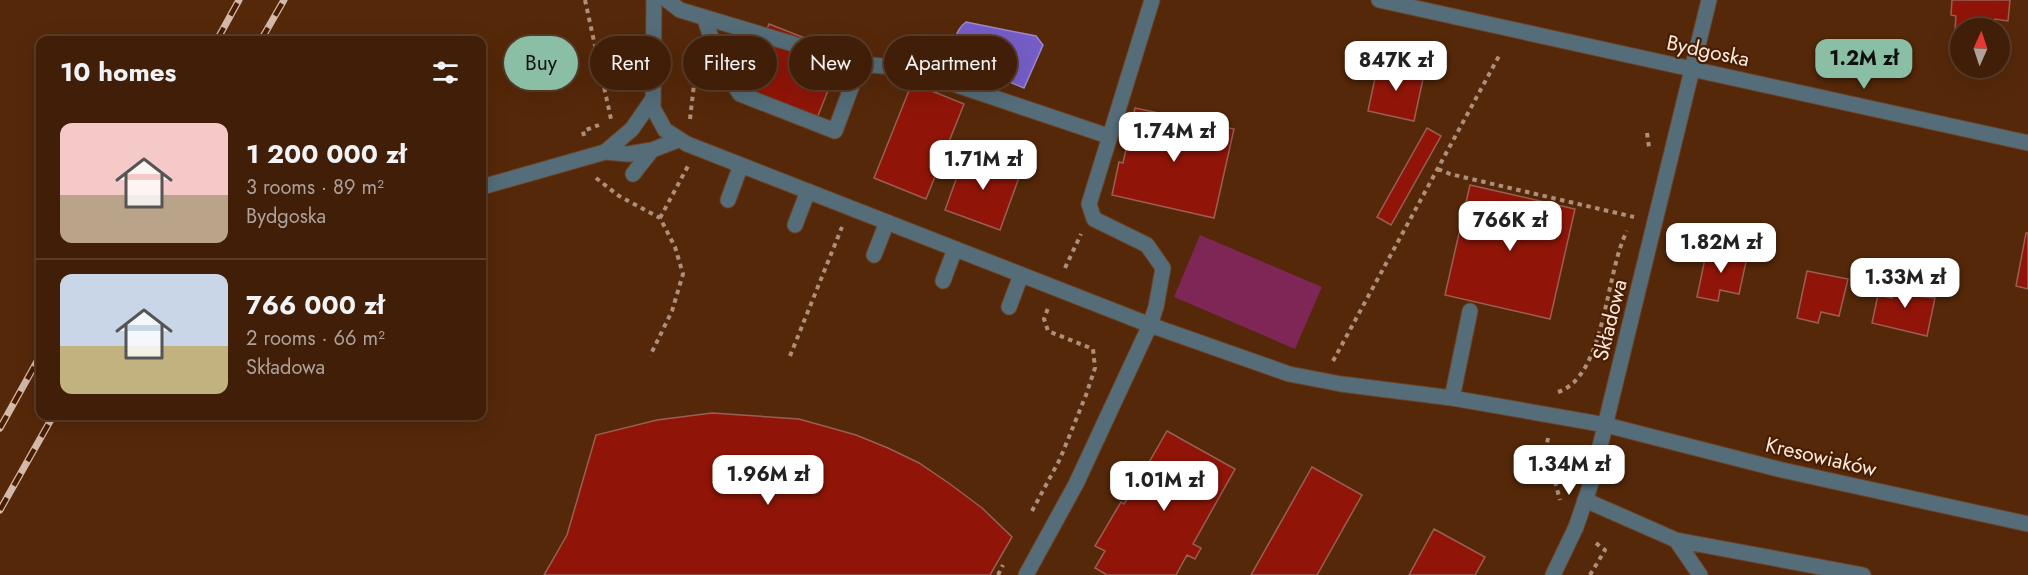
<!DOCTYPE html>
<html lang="en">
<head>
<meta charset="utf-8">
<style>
	:root { --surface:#401e07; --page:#4b2b15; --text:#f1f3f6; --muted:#aea29b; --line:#593c28; --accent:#8abfa5 }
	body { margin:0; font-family:Jost,sans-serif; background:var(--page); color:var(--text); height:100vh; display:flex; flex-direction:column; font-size:22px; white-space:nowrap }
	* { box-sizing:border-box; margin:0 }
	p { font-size:20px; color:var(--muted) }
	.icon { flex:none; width:33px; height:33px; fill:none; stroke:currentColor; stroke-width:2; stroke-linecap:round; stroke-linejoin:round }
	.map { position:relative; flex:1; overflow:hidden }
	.sheet { position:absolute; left:36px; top:36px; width:450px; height:384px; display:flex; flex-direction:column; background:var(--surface); border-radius:12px; box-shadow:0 6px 24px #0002,0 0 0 2px var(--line) }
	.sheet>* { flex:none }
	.hud { position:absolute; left:504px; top:36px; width:570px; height:54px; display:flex; gap:12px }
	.needle { width:39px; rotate:3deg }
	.buttons { position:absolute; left:1950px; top:18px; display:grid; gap:12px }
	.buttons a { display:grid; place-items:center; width:60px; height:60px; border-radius:50%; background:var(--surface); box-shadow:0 6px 24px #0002,0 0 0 2px var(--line); font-size:30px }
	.price { position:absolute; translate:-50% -51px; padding:0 14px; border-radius:12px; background:#fff; color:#222; font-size:20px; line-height:39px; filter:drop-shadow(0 2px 3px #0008) }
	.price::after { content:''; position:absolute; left:50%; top:36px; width:18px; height:14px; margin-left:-9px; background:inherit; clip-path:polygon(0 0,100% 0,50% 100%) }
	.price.on { background:var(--accent); color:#111 }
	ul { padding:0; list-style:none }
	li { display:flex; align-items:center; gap:18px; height:150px; padding:0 24px }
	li+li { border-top:2px solid var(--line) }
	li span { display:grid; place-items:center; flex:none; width:168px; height:120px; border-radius:12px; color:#555 }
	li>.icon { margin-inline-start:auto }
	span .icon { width:72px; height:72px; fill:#fffc; stroke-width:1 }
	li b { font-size:26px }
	h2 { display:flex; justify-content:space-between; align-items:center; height:72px; padding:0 24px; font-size:26px }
	.pill { padding:0 21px; border-radius:27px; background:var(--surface); box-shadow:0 6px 24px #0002,0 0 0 2px var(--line); font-size:21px; line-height:54px }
	.pill.on { background:var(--accent); color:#111 }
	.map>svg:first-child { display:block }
	.green { fill:#7e2656 }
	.water { fill:#755dc7; stroke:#9d87ce; stroke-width:1.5 }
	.building { fill:#901508; stroke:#995f55; stroke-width:1.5 }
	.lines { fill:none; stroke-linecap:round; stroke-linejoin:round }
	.service-casing { stroke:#6c4327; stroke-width:17 }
	.minor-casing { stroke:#6c4327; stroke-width:17 }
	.tertiary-casing { stroke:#6c4327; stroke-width:17 }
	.path { stroke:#ae8f7c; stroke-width:4; stroke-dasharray:4.5 4.5; stroke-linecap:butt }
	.service { stroke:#546d79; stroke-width:15 }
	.minor { stroke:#546d79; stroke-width:15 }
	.tertiary { stroke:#546d79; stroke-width:15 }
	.rail-casing { stroke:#d2b9aa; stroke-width:7 }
	.rail { stroke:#491d00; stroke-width:4.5; stroke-dasharray:14; stroke-linecap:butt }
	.labels { text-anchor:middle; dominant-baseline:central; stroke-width:4.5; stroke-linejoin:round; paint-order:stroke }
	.street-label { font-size:21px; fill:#fbe9df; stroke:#491d00 }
</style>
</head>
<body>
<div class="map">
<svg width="2028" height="575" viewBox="0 0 2028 575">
	<rect width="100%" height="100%" fill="#552809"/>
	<!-- green -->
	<path class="green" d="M1200,235l122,52 -27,62 -121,-52z"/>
	<!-- water -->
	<path class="water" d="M966,22l70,14 7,9 -19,43 -71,-29c-1,-13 2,-29 13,-37z"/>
	<!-- building -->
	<path class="building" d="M1952,0h58l-2,21 -13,-2 -1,9h-34v29l-7,-1 3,-40 -5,-1z
		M769,24l74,29 -30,75 -73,-29z
		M1378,64l46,10 -10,47 -46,-10z
		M912,83l52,21 -38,95 -52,-21z
		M1135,108l99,21 -20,89 -102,-23 7,-33 4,1z
		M1427,128l14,8 -50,89 -14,-8z
		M966,152l55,20 -21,58 -55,-20z
		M1470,185l105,24 -25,110 -105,-24z
		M2026,233h2v56l-12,-3z
		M1707,249l40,8 -8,37 -19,-4 -2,11 -21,-4z
		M1807,271l41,8 -9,37 -18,-4 -3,11 -21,-5z
		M1896,279l24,5 -3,12 18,2 -8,38 -55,-13 6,-28 14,3z
		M712,413l87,6 57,16 32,13 31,15 31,21 32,24 30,29 -22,38h-446l23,-40 29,-100 61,-15z
		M1167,431l68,38 -42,75 8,4 -6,11 -8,-4 -11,20h-69l-12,-7 10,-17 -10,-5 26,-44 3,2 5,-8 6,3 14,-25 -5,-3z
		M1312,467l50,28 -45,80h-66z
		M1434,529l51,28 -10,18h-66z"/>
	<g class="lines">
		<!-- service casing -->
		<g class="service-casing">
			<path id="service" d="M654,0l-1,108 12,22 22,14 463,181 139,49 52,10 111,14 154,27
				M667,0l13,10 180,54 46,4 202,68
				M704,17l15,43 21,34 95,37 25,-67
				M605,152l27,-23 20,-29
				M633,174l19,-24 26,-10
				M482,187l123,-35 23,2 24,-4
				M728,200l13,-35
				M795,225l13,-34
				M874,255l13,-33
				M943,281l12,-32
				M1009,307l12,-32
				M1452,398l18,-87
				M1585,500l91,40 187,35
				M1676,540l24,35
				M1026,575l50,-91 74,-159 6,-18 7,-39 -16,-23 -53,-26 -5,-15 63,-204"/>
		</g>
		<!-- minor casing -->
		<g class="minor-casing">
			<path id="minor" d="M1606,425l176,45 246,54
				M1553,575l23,-48 15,-44 118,-483"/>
		</g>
		<!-- tertiary casing -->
		<g class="tertiary-casing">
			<path id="tertiary" d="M1379,0l649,143"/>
		</g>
		<!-- path -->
		<path class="path" d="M585,0l26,119
			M690,119l6,-52
			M1647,133l2,14
			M584,136l-1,-5 16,-6
			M1438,169l12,5 184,43
			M596,178l23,18 41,22 15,29 8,27 -11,37 -22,45
			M660,218l28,-52
			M1065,268l16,-34
			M790,356l52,-129
			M1333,361l166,-305
			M1558,392c48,-16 47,-119 69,-161
			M1548,438l-2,11 14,51
			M1032,511l28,-52 26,-64 9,-27 -2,-19 -45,-18 -4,-12 4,-11
			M998,575l5,-10
			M1590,575l15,-25 -12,-9"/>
		<!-- service -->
		<use href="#service" class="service"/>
		<!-- minor -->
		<use href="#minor" class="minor"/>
		<!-- tertiary -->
		<use href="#tertiary" class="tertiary"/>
		<!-- rail casing -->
		<g class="rail-casing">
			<path id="rail" d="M217,40l22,-40
				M261,40l23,-40
				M0,428l40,-72
				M0,510l53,-94"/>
		</g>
		<!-- rail -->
		<use href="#rail" class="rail"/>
	</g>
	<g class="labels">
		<!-- street labels -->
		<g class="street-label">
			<text transform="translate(1708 51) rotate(12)">Bydgoska</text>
			<text transform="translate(1610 320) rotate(-76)">Składowa</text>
			<text transform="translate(1821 457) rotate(13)">Kresowiaków</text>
		</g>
	</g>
</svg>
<div class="buttons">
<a><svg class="needle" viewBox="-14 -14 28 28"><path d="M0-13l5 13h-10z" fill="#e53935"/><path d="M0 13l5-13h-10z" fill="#aea29b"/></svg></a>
</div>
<b class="price on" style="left:1864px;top:90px">1.2M zł</b>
<b class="price" style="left:1396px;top:92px">847K zł</b>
<b class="price" style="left:1174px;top:163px">1.74M zł</b>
<b class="price" style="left:983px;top:191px">1.71M zł</b>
<b class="price" style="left:1510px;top:252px">766K zł</b>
<b class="price" style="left:1721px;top:274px">1.82M zł</b>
<b class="price" style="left:1905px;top:309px">1.33M zł</b>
<b class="price" style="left:1569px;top:496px">1.34M zł</b>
<b class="price" style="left:768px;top:506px">1.96M zł</b>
<b class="price" style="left:1164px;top:512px">1.01M zł</b>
<div class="hud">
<a class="pill on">Buy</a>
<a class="pill">Rent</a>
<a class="pill">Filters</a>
<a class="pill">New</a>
<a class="pill">Apartment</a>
</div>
<section class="sheet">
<h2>10 homes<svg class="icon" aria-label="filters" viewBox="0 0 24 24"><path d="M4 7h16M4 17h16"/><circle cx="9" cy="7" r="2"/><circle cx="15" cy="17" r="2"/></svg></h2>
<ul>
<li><span style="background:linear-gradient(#f6c9c9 60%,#b9a48a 0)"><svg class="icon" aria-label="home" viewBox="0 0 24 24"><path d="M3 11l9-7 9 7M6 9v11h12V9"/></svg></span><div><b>1 200 000 zł</b><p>3 rooms · 89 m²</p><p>Bydgoska</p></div></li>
<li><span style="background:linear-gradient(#c9d6e8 60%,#c2b280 0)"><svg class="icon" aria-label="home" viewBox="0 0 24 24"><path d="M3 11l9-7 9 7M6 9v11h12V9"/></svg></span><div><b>766 000 zł</b><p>2 rooms · 66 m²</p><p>Składowa</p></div></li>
</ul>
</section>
</div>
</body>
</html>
